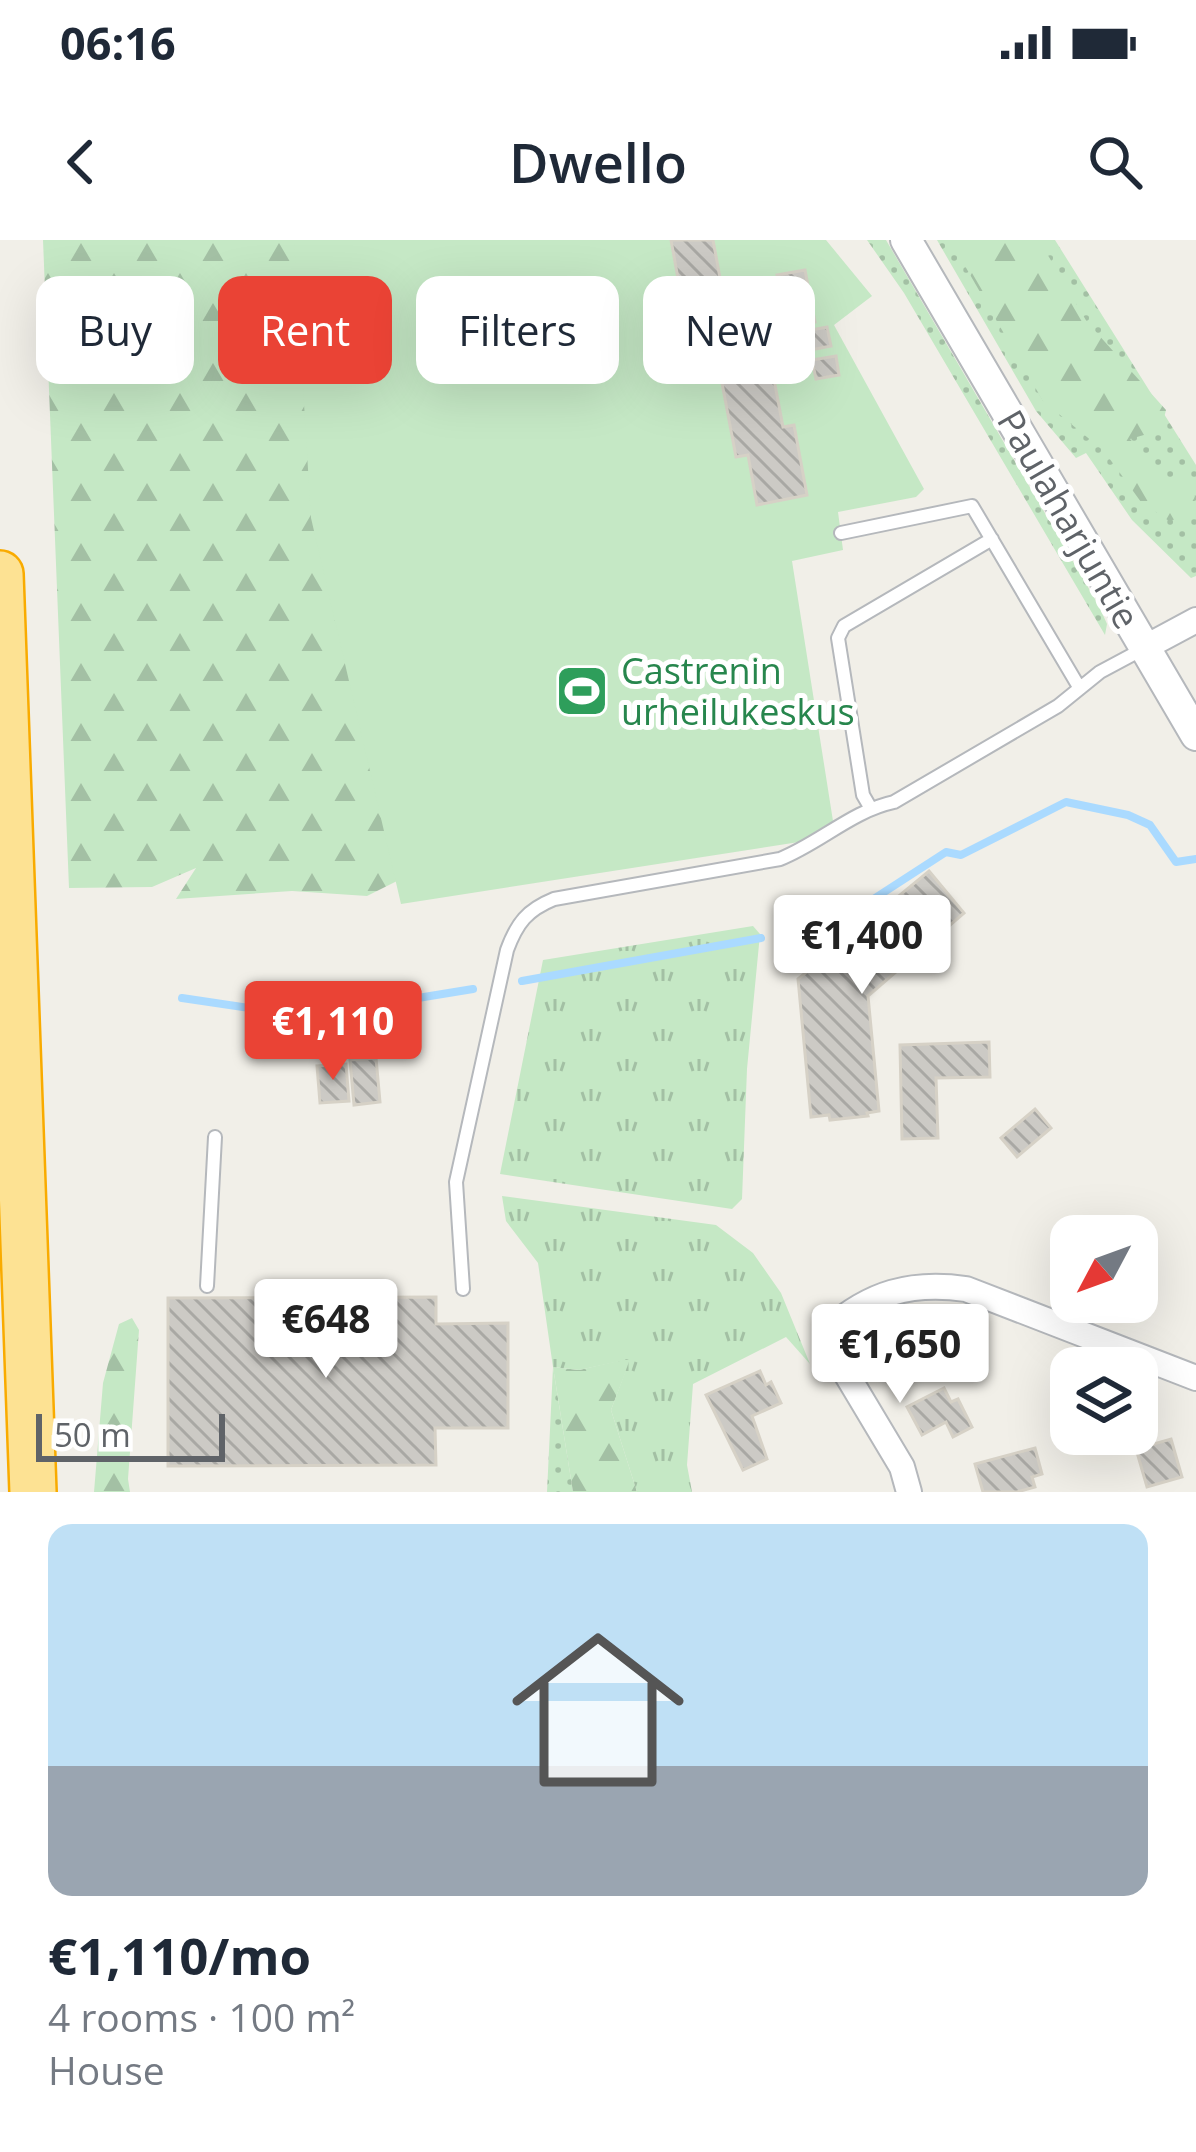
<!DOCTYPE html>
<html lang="en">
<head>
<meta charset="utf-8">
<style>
	:root { --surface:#fff; --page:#f6f6f7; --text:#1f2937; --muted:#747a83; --line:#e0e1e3; --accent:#ea4335 }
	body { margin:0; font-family:"Open Sans",sans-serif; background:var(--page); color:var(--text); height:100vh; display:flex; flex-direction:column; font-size:45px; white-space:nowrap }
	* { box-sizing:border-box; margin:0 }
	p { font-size:39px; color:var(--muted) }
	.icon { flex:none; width:66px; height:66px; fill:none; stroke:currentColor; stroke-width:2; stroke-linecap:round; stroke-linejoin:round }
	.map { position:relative; height:1252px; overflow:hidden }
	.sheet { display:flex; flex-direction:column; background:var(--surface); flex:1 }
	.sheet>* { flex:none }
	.hud { position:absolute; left:36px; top:36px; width:1125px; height:108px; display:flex; gap:24px }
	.needle { width:78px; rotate:229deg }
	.tools { position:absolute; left:1050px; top:975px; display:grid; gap:24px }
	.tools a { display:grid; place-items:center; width:108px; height:108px; border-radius:24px; background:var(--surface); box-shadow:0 12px 48px #0002; font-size:60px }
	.scale { position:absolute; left:36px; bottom:30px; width:189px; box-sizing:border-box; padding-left:12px; border:6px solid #5f6368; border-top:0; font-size:33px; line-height:42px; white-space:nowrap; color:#5f6368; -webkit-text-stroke:9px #fff; paint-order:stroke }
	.price { position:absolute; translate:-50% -102px; padding:0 27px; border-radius:12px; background:#fff; color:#222; font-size:39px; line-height:78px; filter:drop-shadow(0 3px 6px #0008) }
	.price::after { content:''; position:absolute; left:50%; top:72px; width:36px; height:27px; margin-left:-18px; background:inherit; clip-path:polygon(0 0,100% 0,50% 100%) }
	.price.active { background:var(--accent); color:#fff }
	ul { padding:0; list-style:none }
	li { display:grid; align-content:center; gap:24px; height:636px; padding:0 48px }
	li+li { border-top:3px solid var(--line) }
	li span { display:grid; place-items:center; height:372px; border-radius:24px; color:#555 }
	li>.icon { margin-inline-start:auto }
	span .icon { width:216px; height:216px; fill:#fffc; stroke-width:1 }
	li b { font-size:51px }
	.tag { padding:0 42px; border-radius:24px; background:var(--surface); box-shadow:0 12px 48px #0002; font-size:42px; line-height:108px }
	.tag.active { background:var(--accent); color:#fff }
	.status { display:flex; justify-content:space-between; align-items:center; height:84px; padding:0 60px; background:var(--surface); direction:ltr }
	.status svg { height:33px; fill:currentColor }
	header { display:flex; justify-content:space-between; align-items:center; height:156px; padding:0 48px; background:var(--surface); font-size:54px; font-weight:600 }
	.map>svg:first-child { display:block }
	.grass { fill:url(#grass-dots) }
	.forest { fill:url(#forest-firs) }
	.park { fill:url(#park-tufts) }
	.pitch { fill:#c5e8c5 }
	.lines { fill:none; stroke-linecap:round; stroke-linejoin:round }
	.stream { stroke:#aadaff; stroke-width:8 }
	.building { fill:url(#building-back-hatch); stroke:#d6d1c6; stroke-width:3 }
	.service-casing { stroke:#b5b8bc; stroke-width:16 }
	.minor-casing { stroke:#b5b8bc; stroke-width:28 }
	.tertiary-casing { stroke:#b5b8bc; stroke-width:34 }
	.motorway-casing { stroke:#f9ab00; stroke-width:50 }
	.service { stroke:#fff; stroke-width:12 }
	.minor { stroke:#fff; stroke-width:24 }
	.tertiary { stroke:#fff; stroke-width:30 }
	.motorway { stroke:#fde293; stroke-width:45 }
	.labels { text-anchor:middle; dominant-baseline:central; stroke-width:10; stroke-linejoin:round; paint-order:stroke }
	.street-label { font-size:36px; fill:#5f6368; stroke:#fff }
	.leisure-label { font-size:36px; fill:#27864d; stroke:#fff; text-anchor:start }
</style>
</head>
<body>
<div class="status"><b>06:16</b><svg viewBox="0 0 49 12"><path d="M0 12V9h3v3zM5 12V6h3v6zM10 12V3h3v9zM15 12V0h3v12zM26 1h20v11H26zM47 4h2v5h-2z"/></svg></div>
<header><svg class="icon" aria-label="back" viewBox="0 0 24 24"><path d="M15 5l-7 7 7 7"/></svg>Dwello<svg class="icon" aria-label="search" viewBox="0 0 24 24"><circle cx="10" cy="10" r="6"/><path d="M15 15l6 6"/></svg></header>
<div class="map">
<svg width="1196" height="1252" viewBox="0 0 1196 1252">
	<defs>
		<pattern id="grass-dots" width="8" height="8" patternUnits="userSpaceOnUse" patternTransform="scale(3)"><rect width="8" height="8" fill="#c5e8c5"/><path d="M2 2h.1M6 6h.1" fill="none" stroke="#a3c0a4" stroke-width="1.8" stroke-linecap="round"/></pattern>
		<pattern id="forest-firs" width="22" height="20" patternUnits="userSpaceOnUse" patternTransform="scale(3)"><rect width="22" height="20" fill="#c5e8c5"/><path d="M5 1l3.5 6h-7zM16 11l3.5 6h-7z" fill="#a3c0a4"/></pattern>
		<pattern id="park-tufts" width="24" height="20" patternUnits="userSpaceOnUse" patternTransform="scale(3)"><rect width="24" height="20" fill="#c5e8c5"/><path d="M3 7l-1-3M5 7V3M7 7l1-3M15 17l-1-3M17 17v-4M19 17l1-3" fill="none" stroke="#a3c0a4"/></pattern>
		<pattern id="building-back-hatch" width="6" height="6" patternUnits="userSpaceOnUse" patternTransform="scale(3)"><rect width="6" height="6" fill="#cccac5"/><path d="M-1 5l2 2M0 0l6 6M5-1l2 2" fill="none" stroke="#a9a8a4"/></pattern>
	</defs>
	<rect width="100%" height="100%" fill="#f1efe8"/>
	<!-- grass -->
	<path class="grass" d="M867,0h19l213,366 8,18 -2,11 -201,-342z
		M937,0h118l141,225v111l-5,2 -59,-58 -46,-67 -10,5 -40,-47z
		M553,1127l20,125h-26z"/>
	<!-- forest -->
	<path class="forest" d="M43,0h270l86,640 -32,16 -75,-5 -116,8 20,-31 -44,19 -83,1z
		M950,0h89l48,82 79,88 -5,20 -31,9 32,38 30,4c4,11 4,23 -2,34l-21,6 -28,-19 -37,-51 -61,-50z
		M132,1078l7,12 -11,149 2,13h-36l9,-109 16,-59z
		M631,1118l-20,52 26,82h-64l-20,-125 26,3z"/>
	<!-- park -->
	<path class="park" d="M753,686l7,8 -13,135 -5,130 -10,10 -232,-35 43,-214z
		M502,956l214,29 37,28 28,40 29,71 -24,-27 -93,47 -6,81 5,27h-55l-26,-82 19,-51 -51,11 -26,-3 -15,-104 -32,-42z"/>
	<!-- pitch -->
	<path class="pitch" d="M294,0h532l46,56 -38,29 90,164 -8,8 -78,15 5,38 -51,11 41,260 -34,21 -398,62 -90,-386z"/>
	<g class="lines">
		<!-- stream -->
		<path class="stream" d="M788,692l50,-10 108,-70 15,3 105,-53 62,13 22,10 26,37 20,-3
			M522,741l239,-43
			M182,758l101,15h43l147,-24"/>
	</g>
	<!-- building -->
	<path class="building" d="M671,0h42l22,119 -41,8z
		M805,30l10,52 -28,5 -10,-52z
		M744,52l8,44 -20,4 -8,-44z
		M827,87l4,19 -26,5 -4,-19z
		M753,101l6,32 -19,3 -6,-31z
		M836,116l3,19 -23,4 -4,-19z
		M773,134l10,53 11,-2 13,70 -50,10 -9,-50 -12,2 -14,-74z
		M929,631l35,42 -96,83 11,115 -12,2 1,3 -38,4 -1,-5 -18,2 -13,-138z
		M989,802l1,35 -54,1 2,60 -36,1 -2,-94z
		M376,818l4,44 -26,3 -4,-45z
		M346,824l3,37 -29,2 -3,-37z
		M1035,869l16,19 -34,29 -16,-19z
		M436,1057v27l72,-1v105h-73l1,37 -268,1v-168z
		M760,1131l6,14 5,-3 10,21 -29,13 15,43 -24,11 -37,-75z
		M944,1148l7,14 7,-3 14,28 -19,10 -7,-15 -24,13 -15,-28z
		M1171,1199l11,38 -35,10 -11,-38z
		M1035,1208l7,26 -10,3 3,10 -18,5h-34l-8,-28z"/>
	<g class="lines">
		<!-- service casing -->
		<g class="service-casing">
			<path id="service" d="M841,293l131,-27 107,181
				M870,567l-7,-12 -25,-157 6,-12 148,-87
				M207,1046l8,-149
				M463,1049l-7,-107 51,-232c10,-27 20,-40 47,-51l226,-40c40,-16 72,-48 114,-57l164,-96 42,-34 43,-23"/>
		</g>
		<!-- minor casing -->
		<g class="minor-casing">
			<path id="minor" d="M1144,408l52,-28
				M909,1252l-7,-25 -73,-122 -1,-15c42,-37 83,-49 138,-41l230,89"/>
		</g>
		<!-- tertiary casing -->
		<g class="tertiary-casing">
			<path id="tertiary" d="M906,0l290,495"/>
		</g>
		<!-- motorway casing -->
		<g class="motorway-casing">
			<path id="motorway" d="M0,334l33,918"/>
		</g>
		<!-- service -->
		<use href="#service" class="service"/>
		<!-- minor -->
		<use href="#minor" class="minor"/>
		<!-- tertiary -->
		<use href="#tertiary" class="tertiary"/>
		<!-- motorway -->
		<use href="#motorway" class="motorway"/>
	</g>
	<!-- icons -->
	<defs>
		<g id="stadium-square" transform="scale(2.7)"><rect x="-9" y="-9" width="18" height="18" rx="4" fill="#2e9e5b" stroke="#fff"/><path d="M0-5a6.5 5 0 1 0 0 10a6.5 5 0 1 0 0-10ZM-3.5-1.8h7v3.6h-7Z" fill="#fff"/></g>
	</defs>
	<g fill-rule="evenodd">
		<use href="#stadium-square" x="582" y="451"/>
	</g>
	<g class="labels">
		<!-- street labels -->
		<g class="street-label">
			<text transform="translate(1069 279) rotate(60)">Paulaharjuntie</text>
		</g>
		<!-- leisure labels -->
		<g class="leisure-label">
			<text x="621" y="430">Castrenin<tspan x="621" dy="41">urheilukeskus</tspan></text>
		</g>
	</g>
</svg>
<div class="tools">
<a><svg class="needle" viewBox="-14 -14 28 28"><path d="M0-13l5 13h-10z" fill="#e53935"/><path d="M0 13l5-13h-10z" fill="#747a83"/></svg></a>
<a><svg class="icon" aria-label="layers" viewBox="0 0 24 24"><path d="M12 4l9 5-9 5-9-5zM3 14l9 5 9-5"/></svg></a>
</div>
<div class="scale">50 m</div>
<b class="price" style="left:862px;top:757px">€1,400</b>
<b class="price active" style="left:333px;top:843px">€1,110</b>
<b class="price" style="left:326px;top:1141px">€648</b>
<b class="price" style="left:900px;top:1166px">€1,650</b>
<div class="hud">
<a class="tag">Buy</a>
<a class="tag active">Rent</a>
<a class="tag">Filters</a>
<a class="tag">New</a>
</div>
</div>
<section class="sheet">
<ul>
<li><span style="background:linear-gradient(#bfe0f5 65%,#9aa5b1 0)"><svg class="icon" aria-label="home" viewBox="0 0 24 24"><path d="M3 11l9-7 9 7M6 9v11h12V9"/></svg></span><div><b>€1,110/mo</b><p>4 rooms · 100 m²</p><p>House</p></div></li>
</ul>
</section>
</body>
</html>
